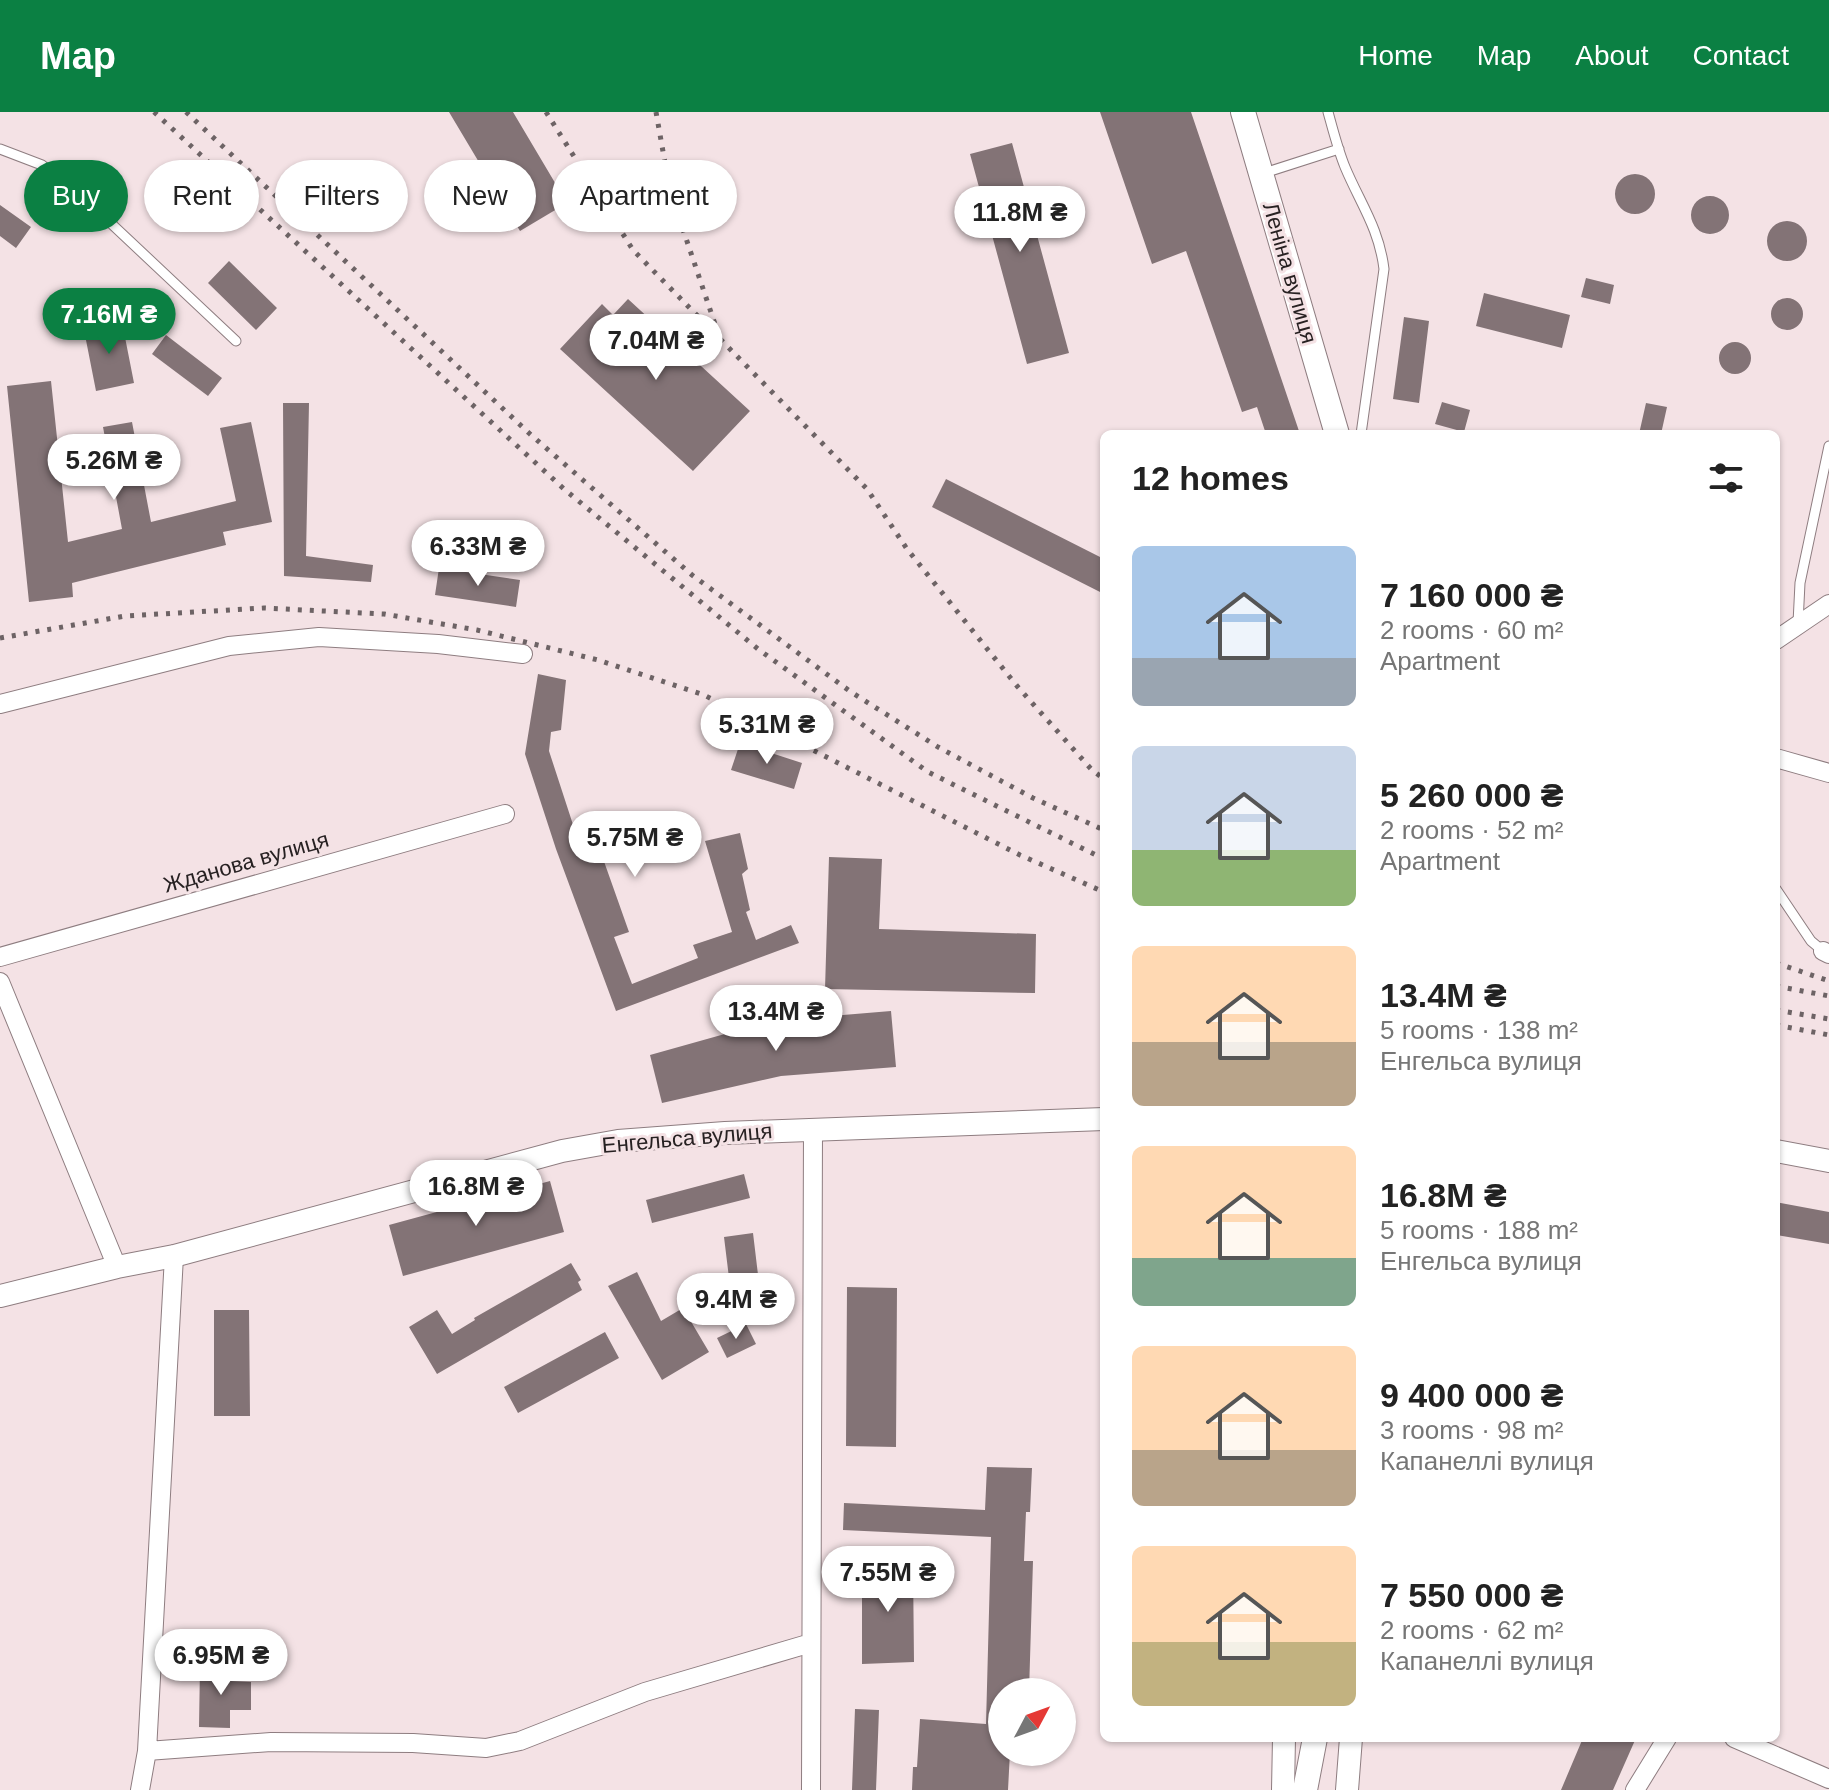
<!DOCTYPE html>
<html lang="en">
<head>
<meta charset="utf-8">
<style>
	:root { --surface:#fff; --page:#f6f6f6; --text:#222; --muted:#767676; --accent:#0b8043 }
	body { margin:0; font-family:Helvetica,sans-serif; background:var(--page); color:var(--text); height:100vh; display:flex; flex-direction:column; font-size:30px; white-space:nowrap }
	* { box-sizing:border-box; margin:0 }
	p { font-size:26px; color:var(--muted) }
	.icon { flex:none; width:44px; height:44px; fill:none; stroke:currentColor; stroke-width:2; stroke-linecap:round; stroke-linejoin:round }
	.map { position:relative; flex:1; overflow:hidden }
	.details { position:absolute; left:1100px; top:318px; width:680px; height:1312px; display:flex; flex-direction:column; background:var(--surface); border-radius:12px; box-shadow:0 2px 6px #0004 }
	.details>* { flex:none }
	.banner { position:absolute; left:24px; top:48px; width:760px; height:72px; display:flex; gap:16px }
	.needle { width:52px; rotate:49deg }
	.buttons { position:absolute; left:988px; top:1566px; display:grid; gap:16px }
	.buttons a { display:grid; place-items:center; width:88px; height:88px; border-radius:50%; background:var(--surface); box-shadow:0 2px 6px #0004; font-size:40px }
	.price { position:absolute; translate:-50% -68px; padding:0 18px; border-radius:28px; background:#fff; color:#222; font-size:26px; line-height:52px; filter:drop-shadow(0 2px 4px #0008) }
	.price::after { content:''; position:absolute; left:50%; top:48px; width:24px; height:18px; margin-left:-12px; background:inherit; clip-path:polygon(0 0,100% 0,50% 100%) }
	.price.selected { background:var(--accent); color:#fff }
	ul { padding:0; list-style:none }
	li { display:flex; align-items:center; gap:24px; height:200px; padding:0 32px }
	li span { display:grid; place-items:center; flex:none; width:224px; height:160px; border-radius:12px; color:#555 }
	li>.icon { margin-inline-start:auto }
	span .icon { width:96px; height:96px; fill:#fffc; stroke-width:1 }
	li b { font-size:34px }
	h2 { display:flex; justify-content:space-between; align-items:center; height:96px; padding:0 32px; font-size:34px }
	.pill { padding:0 28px; border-radius:36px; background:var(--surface); box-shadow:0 2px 6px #0004; font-size:28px; line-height:72px }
	.pill.selected { background:var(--accent); color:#fff }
	header { display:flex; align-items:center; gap:48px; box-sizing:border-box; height:112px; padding:0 40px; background:var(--accent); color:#fff }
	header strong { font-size:38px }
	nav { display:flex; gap:44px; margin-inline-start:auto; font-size:28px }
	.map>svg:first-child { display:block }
	.building { fill:#837376 }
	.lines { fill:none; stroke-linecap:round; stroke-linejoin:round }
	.service-casing { stroke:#8e7d80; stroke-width:11 }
	.minor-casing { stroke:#8e7d80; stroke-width:20 }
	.tertiary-casing { stroke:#8e7d80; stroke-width:24 }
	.secondary-casing { stroke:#8e7d80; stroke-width:26 }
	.service { stroke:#fff; stroke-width:9 }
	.minor { stroke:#fff; stroke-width:18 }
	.tertiary { stroke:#fff; stroke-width:22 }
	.secondary { stroke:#fff; stroke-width:24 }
	.rail { stroke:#6d6365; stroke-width:5; stroke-dasharray:4 8; stroke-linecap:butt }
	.labels { text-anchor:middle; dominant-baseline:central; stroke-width:6; stroke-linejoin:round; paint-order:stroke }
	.street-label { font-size:22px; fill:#272122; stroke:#f4e2e5 }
</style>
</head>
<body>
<header>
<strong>Map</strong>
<nav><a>Home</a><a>Map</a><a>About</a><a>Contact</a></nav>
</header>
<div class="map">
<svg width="1829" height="1678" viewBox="0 0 1829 1678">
	<rect width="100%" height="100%" fill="#f4e2e5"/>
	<!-- building -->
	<path class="building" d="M449,0h64l54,91 -47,28z
		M1100,0h91l109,322h-34l-9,-27 -15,5 -56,-161 -34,13z
		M1012,31l57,210 -42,11 -57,-210z
		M1615 82a20 20 0 1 1 40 0a20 20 0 1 1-40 0Z
		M1691 103a19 19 0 1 1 38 0a19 19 0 1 1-38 0Z
		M0,93l31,22 -15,21 -16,-12z
		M1767 129a20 20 0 1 1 40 0a20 20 0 1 1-40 0Z
		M229,149l48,47 -21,22 -48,-47z
		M1586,166l28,7 -4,19 -29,-7z
		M1484,181l86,22 -8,33 -86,-22z
		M1771 202a16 16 0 1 1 32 0a16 16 0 1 1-32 0Z
		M628,187l122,112 -57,60 -133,-122 42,-45 11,11z
		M1404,205l25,4 -10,82 -26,-4z
		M122,210l12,61 -38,8 -12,-61z
		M166,223l56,43 -14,18 -56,-42z
		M1719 246a16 16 0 1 1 32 0a16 16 0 1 1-32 0Z
		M51,269l17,161 54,-13 -19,-102 29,-5 19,100 85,-21 -16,-73 31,-6 21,100 -49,10 3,13 -154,38 1,14 -44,5 -22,-216z
		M1442,290l28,8 -6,22 -29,-8z
		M283,291h26l-3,153 67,9 -2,17 -87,-6z
		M1646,291l21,4 -6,27h-22z
		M946,367l158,80v35l-172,-87z
		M439,456l81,12 -4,27 -81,-12z
		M538,562l28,6 -5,50 -10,2 -2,19 30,92 16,-7 34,96 -15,5 18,47 66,-26 -5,-13 39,-13 -27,-91 35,-8 8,36 -6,5 8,36 -4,2 10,28 35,-15 8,18 -183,68 -60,-162 -31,-95z
		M740,631l62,20 -8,26 -63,-19z
		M829,745l53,2 -3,70 157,5 -1,59 -210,-4z
		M891,899l5,56 -115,9 -119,27 -12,-48 121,-34z
		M744,1062l6,24 -98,25 -6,-23z
		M550,1069l14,51 -161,44 -14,-51z
		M1776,1090l53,10v32l-53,-9z
		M753,1121l6,50 -29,3 -6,-49z
		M571,1151l10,17 -3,2 4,8 -145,84 -28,-47 28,-17 15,24 23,-14 -1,-2z
		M637,1160l24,49 22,-13 26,44 -47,28 -54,-94z
		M847,1175l50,1 -1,159 -50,-1z
		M214,1198h35l1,106h-36z
		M746,1212l10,20 -29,14 -10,-20z
		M605,1220l14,26 -101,55 -14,-26z
		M987,1355l45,1 -2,44h-4l-2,49h9l-4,131h-27v60h8l-2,38h-96l1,-23h4l3,-48 66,5 5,-187 -148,-7 1,-27 141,7z
		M862,1452l51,1 1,97 -52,2z
		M200,1554l31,1v14l20,1v28h-21v18l-31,-1z
		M855,1597l24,1 -3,80h-24z
		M1583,1626h53l-23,52h-52z"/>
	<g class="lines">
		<!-- service casing -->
		<g class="service-casing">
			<path id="service" d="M1328,0c5,18 10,38 17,55 15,36 34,61 39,102l-23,165
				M0,37l42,16 59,49 135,127
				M1261,62l78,-25
				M1798,511l2,-40 29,-137
				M1776,777l35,52 12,10"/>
		</g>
		<!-- minor casing -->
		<g class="minor-casing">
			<path id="minor" d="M1776,528l53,-36
				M0,592l229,-58 90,-9 119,7 85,10
				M1776,646l53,15
				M1823,839l6,3
				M0,845l505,-143
				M0,870l117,285
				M1734,1626l95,41
				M147,1639l124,-9 142,1 73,5 34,-7 125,-49 166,-49
				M140,1678l7,-39 27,-495
				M811,1678l2,-661
				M1635,1678l32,-52"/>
		</g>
		<!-- tertiary casing -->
		<g class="tertiary-casing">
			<path id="tertiary" d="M1776,1039l53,10
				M0,1184l117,-29 57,-11 388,-105 56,-10 107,-8 379,-14
				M1283,1678l1,-52
				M1347,1678l4,-52"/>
		</g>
		<!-- secondary casing -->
		<g class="secondary-casing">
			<path id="secondary" d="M1243,0l94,322
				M1305,1678l10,-52"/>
		</g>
		<!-- service -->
		<use href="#service" class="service"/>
		<!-- minor -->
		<use href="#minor" class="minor"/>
		<!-- tertiary -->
		<use href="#tertiary" class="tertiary"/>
		<!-- secondary -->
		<use href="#secondary" class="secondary"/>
		<!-- rail -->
		<path class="rail" d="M154,0l410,377 194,160 170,123 176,87
			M186,0l344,322 162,141 159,117 87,55 95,51 71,32
			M546,0l87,138 234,239 40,60 110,137 75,84 12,9
			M656,0l14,79 49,145
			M0,526l125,-22 139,-8 120,6 93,16 121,30 106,35 316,160 84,37
			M1776,851l53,18
			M1776,874l53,10
			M1776,898l53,9
			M1776,913l53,10"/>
	</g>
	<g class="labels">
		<!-- street labels -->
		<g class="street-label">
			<text transform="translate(1290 161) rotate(74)">Леніна вулиця</text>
			<text transform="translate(246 750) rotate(-16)">Жданова вулиця</text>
			<text transform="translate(687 1026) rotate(-5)">Енгельса вулиця</text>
		</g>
	</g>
</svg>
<div class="buttons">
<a><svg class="needle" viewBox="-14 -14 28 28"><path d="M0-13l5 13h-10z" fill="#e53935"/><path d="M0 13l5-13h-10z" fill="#767676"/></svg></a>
</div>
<b class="price" style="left:1020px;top:142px">11.8M ₴</b>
<b class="price selected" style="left:109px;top:244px">7.16M ₴</b>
<b class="price" style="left:656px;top:270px">7.04M ₴</b>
<b class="price" style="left:114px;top:390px">5.26M ₴</b>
<b class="price" style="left:478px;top:476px">6.33M ₴</b>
<b class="price" style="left:767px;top:654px">5.31M ₴</b>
<b class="price" style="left:635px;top:767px">5.75M ₴</b>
<b class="price" style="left:776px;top:941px">13.4M ₴</b>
<b class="price" style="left:476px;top:1116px">16.8M ₴</b>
<b class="price" style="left:736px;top:1229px">9.4M ₴</b>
<b class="price" style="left:888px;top:1502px">7.55M ₴</b>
<b class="price" style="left:221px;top:1585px">6.95M ₴</b>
<div class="banner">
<a class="pill selected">Buy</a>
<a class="pill">Rent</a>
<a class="pill">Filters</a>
<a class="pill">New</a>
<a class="pill">Apartment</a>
</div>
<section class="details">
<h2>12 homes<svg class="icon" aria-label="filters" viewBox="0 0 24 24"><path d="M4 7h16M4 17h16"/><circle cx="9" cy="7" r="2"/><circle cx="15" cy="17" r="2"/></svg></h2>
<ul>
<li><span style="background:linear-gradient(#a9c7e8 70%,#9aa5b1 0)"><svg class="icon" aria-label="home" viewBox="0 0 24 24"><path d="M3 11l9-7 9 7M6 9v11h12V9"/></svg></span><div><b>7 160 000 ₴</b><p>2 rooms · 60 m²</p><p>Apartment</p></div></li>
<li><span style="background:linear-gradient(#c9d6e8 65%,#8fb573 0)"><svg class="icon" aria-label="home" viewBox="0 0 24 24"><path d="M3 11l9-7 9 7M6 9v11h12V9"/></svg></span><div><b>5 260 000 ₴</b><p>2 rooms · 52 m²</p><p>Apartment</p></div></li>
<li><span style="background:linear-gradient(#ffd9b3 60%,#b9a48a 0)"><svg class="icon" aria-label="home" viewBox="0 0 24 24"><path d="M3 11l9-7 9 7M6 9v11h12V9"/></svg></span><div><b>13.4M ₴</b><p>5 rooms · 138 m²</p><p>Енгельса вулиця</p></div></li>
<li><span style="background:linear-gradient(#ffd9b3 70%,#7fa58c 0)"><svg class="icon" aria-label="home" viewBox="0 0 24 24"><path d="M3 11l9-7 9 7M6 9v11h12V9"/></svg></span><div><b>16.8M ₴</b><p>5 rooms · 188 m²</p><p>Енгельса вулиця</p></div></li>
<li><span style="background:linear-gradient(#ffd9b3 65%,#b9a48a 0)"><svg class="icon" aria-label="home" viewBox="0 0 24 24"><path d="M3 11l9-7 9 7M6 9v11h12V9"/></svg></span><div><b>9 400 000 ₴</b><p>3 rooms · 98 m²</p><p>Капанеллі вулиця</p></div></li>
<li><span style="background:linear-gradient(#ffd9b3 60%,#c2b280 0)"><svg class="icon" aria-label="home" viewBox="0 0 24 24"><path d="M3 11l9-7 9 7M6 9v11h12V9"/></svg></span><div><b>7 550 000 ₴</b><p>2 rooms · 62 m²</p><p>Капанеллі вулиця</p></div></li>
</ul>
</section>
</div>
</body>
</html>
